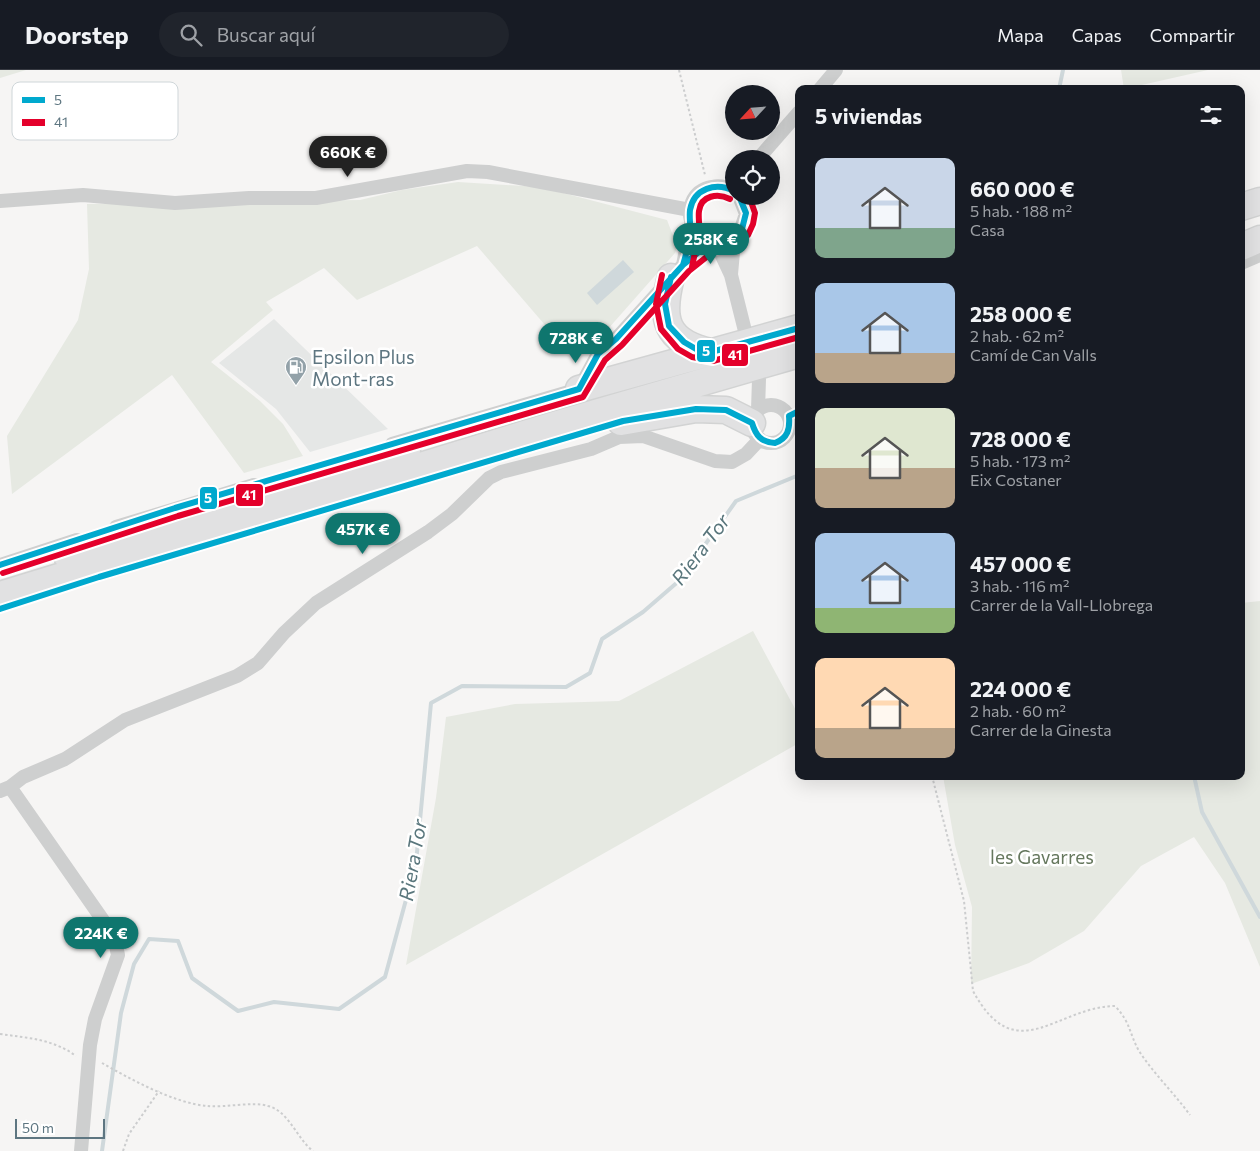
<!DOCTYPE html>
<html lang="es">
<head>
<meta charset="utf-8">
<style>
	:root { --surface:#171b24; --page:#20242c; --text:#f1f3f6; --muted:#9ea1a6; --line:#363941; --accent:#0f766e }
	body { margin:0; font-family:Commissioner,sans-serif; background:var(--page); color:var(--text); height:100vh; display:flex; flex-direction:column; font-size:19px; white-space:nowrap }
	* { box-sizing:border-box; margin:0 }
	p { font-size:16px; color:var(--muted) }
	.icon { flex:none; width:28px; height:28px; fill:none; stroke:currentColor; stroke-width:2; stroke-linecap:round; stroke-linejoin:round }
	.map { position:relative; flex:1; overflow:hidden }
	.side { position:absolute; left:795px; top:15px; width:450px; height:695px; display:flex; flex-direction:column; background:var(--surface); border-radius:10px; box-shadow:0 5px 20px #0002 }
	.side>* { flex:none }
	.needle { width:32px; rotate:244deg }
	.tools { position:absolute; left:725px; top:15px; display:grid; gap:10px }
	.tools a { display:grid; place-items:center; width:55px; height:55px; border-radius:50%; background:var(--surface); box-shadow:0 5px 20px #0002; font-size:25px }
	.scale { position:absolute; left:15px; bottom:12px; width:90px; box-sizing:border-box; padding-left:5px; border:2px solid #5e7681; border-top:0; font-size:14px; line-height:18px; white-space:nowrap; color:#5e7681; -webkit-text-stroke:4px #fff; paint-order:stroke }
	.price { position:absolute; translate:-50% -42px; padding:0 11px; border-radius:18px; background:var(--accent); color:#fff; font-size:16px; line-height:32px; filter:drop-shadow(0 1px 2px #0008) }
	.price::after { content:''; position:absolute; left:50%; top:30px; width:15px; height:11px; margin-left:-8px; background:inherit; clip-path:polygon(0 0,100% 0,50% 100%) }
	.price.on { background:#222; color:#fff }
	ul { padding:0; list-style:none }
	li { display:flex; align-items:center; gap:15px; height:125px; padding:0 20px }
	li span { display:grid; place-items:center; flex:none; width:140px; height:100px; border-radius:10px; color:#555 }
	li>.icon { margin-inline-start:auto }
	span .icon { width:60px; height:60px; fill:#fffc; stroke-width:1 }
	li b { font-size:21px }
	h2 { display:flex; justify-content:space-between; align-items:center; height:60px; padding:0 20px; font-size:21px }
	header { display:flex; align-items:center; gap:30px; box-sizing:border-box; height:70px; padding:0 25px; background:var(--surface); border-bottom:1px solid var(--line) }
	header strong { font-size:24px }
	nav { display:flex; gap:28px; margin-inline-start:auto; font-size:18px }
	.search { width:350px; height:45px; background:var(--page); display:flex; align-items:center; gap:12px; box-sizing:border-box; padding:0 18px; border-radius:28px; color:var(--muted); font-size:19px }
	.map>svg:first-child { display:block }
	.built { fill:#e5e7e6 }
	.green { fill:#e6e9e2 }
	.water { fill:#cfd8db }
	.lines { fill:none; stroke-linecap:round; stroke-linejoin:round }
	.stream { stroke:#cfd8db; stroke-width:4 }
	.highway-casing { stroke:#d2d3d3; stroke-width:29 }
	.path { stroke:#cccdce; stroke-width:2; stroke-dasharray:2.5 2.5; stroke-linecap:butt }
	.street { stroke:#cecfcf; stroke-width:14 }
	.highway { stroke:#e1e1e2; stroke-width:26 }
	.bus-1-casing { stroke:#fff; stroke-width:10 }
	.bus-2-casing { stroke:#fff; stroke-width:10 }
	.bus-1 { stroke:#00a9ce; stroke-width:6 }
	.bus-2 { stroke:#e4002b; stroke-width:6 }
	.labels { text-anchor:middle; dominant-baseline:central; stroke-width:5; stroke-linejoin:round; paint-order:stroke }
	.poi-label { font-size:19px; fill:#5e7681; stroke:#fff; text-anchor:start }
	.park-label { font-size:19px; fill:#66785e; stroke:#fff }
	.water-label { font-size:20px; font-style:italic; fill:#59767c; stroke:#fff }
	.key { fill:#fff; stroke:#cfd6d9; stroke-width:1 }
	.key-label { font-size:14px; fill:#5e7681 }
	.line-badge { stroke:#fff; stroke-width:2 }
	.badge-label { font-size:14px; text-anchor:middle; font-weight:bold; fill:#fff }
</style>
</head>
<body>
<header>
<strong>Doorstep</strong>
<div class="search"><svg class="icon" aria-label="search" viewBox="0 0 24 24"><circle cx="10" cy="10" r="6"/><path d="M15 15l6 6"/></svg>Buscar aquí</div>
<nav><a>Mapa</a><a>Capas</a><a>Compartir</a></nav>
</header>
<div class="map">
<svg width="1260" height="1081" viewBox="0 0 1260 1081">
	<rect width="100%" height="100%" fill="#f6f5f4"/>
	<!-- built -->
	<path class="built" d="M274,249l114,110 -78,23 -34,-43 -57,-46z"/>
	<!-- green -->
	<path class="green" d="M0,0h26l-26,8z
		M1121,0h87l-84,19z
		M458,112l82,5 127,33 10,26 -2,7 -75,85 -8,-3 -23,18 -92,-107 -120,54 -33,-32 -58,34 7,8 -62,52 49,39 23,23 20,32 -59,17 -72,-98 -160,119 -5,-58 71,-116 11,-51 -2,-65 273,-4 42,-10z
		M1260,531v366l-35,-84 -31,-46 -53,29 -57,65 -55,32 -58,21 1,-77 -17,-62 -12,-69h298v-173z
		M753,561l46,85v27l-393,222 30,-167 10,-81 69,-13 104,-3z"/>
	<!-- water -->
	<path class="water" d="M623,190l11,12 -37,33 -10,-12z"/>
	<g class="lines">
		<!-- stream -->
		<path class="stream" d="M1059,19l4,-19
			M1194,706l8,36 58,105
			M102,1081l19,-138 13,-49 15,-25 29,2 14,37 46,33 36,-9 65,7 46,-32 31,-114 15,-160 31,-17 104,1 24,-14 12,-34 41,-27 37,-32 56,-79 63,-26"/>
		<!-- highway casing -->
		<g class="highway-casing">
			<path id="highway" d="M1241,137l19,-6
				M1241,177l19,-8
				M671,207c-11,42 -6,65 40,75
				M579,319l220,-61
				M621,352l75,-13 30,1 26,13
				M67,486l340,-105
				M0,525l551,-169 248,-72"/>
		</g>
		<!-- path -->
		<path class="path" d="M679,0l26,105
			M932,706l32,125 9,90c43,79 83,16 142,15 16,17 14,27 24,45 15,23 35,42 51,64
			M0,964c28,4 53,5 76,22
			M102,993c30,17 72,40 105,43 19,2 45,-5 61,0 21,5 29,33 45,45
			M123,1081l6,-17 30,-43"/>
		<!-- street -->
		<path class="street" d="M820,19l16,-19
			M758,89l41,-47
			M734,121c-7,-4 -14,-6 -22,-4 -43,8 -17,81 28,46
			M0,131l83,-6 92,8 74,-5h67l151,-27 21,1 202,38
			M716,173l15,32 15,60
			M1241,193l19,-8
			M683,195l8,-41
			M731,204l2,-22 13,-38 -7,-18
			M752 354a19 19 0 1 1 38 0a19 19 0 1 1-38 0Z
			M758,340l1,-31
			M392,374l187,-55 19,-35 18,-15 67,-74 28,-23
			M116,457l138,-42
			M0,495l77,-25
			M10,717l97,139 8,15 3,14 -23,64 -5,26 -9,106
			M0,721l10,-4 13,-10 42,-18 60,-39 112,-44 21,-13 26,-30 32,-30 112,-71 24,-18 37,-36 12,-6 90,-23 28,-12 24,-1 72,25 17,1 14,-8 14,-15"/>
		<!-- highway -->
		<use href="#highway" class="highway"/>
		<!-- bus-1 casing -->
		<g class="bus-1-casing">
			<path id="bus-1" d="M683,195c3,-10 6,-21 7,-31 1,-8 -1,-16 0,-24 4,-22 26,-28 44,-19
				M671,207l-6,27 4,22 15,16 12,7 15,3 88,-24
				M0,495l175,-57 404,-119 19,-35 18,-15 67,-74 28,-23 18,-2 13,-11 4,-16 -7,-17
				M0,539l99,-32 524,-156 73,-12 30,1 26,13c4,13 9,19 23,20 13,-5 15,-14 14,-27l10,-5"/>
		</g>
		<!-- bus-2 casing -->
		<g class="bus-2-casing">
			<path id="bus-2" d="M692,197c2,-12 6,-23 7,-35 1,-7 -1,-14 0,-21 2,-16 19,-18 31,-12
				M662,205l-6,29 5,25 17,20 14,8 21,4 86,-24
				M3,503l175,-57 405,-119 22,-37 17,-15 67,-74 25,-20 19,-4 15,-12 5,-11 2,-11 -6,-17"/>
		</g>
		<!-- bus-1 -->
		<use href="#bus-1" class="bus-1"/>
		<!-- bus-2 -->
		<use href="#bus-2" class="bus-2"/>
	</g>
	<!-- icons -->
	<defs>
		<g id="fuel-pin" transform="scale(1.125)"><path d="M0 17L-7.5 6A9.5 9.5 0 1 1 7.5 6Z" fill="#93a2a9" stroke="#fff"/><path d="M-5.5-6h7V0h2V4h1.3V-2.5L3-4.5l.8-.8L6-3V5H2.5V1h-1V6h-7ZM-4.2-4.7v3.2H.2V-4.7Z" fill="#fff"/></g>
	</defs>
	<g fill-rule="evenodd">
		<use href="#fuel-pin" x="296" y="297"/>
	</g>
	<g class="labels">
		<!-- poi labels -->
		<g class="poi-label">
			<text x="312" y="286">Epsilon Plus<tspan x="312" dy="22">Mont-ras</tspan></text>
		</g>
		<!-- park labels -->
		<g class="park-label">
			<text x="1042" y="786">les Gavarres</text>
		</g>
		<!-- water labels -->
		<g class="water-label">
			<text transform="translate(700 479) rotate(-53)">Riera Tor</text>
			<text transform="translate(412 790) rotate(-80)">Riera Tor</text>
		</g>
	</g>
	<!-- legend -->
	<rect x="12" y="12" width="166" height="58" rx="8" class="key"/>
	<rect x="22" y="27" width="23" height="6" fill="#00a9ce"/>
	<rect x="22" y="49" width="23" height="7" fill="#e4002b"/>
	<g class="key-label">
		<text x="54" y="35">5</text>
		<text x="54" y="57">41</text>
	</g>
	<g class="line-badge">
		<rect x="696" y="269" width="20" height="24" rx="5" fill="#00a9ce"/>
		<rect x="721" y="273" width="28" height="24" rx="5" fill="#e4002b"/>
		<rect x="235" y="413" width="29" height="24" rx="5" fill="#e4002b"/>
		<rect x="199" y="416" width="19" height="24" rx="5" fill="#00a9ce"/>
	</g>
	<g class="badge-label">
		<text x="706" y="286">5</text>
		<text x="735" y="290">41</text>
		<text x="249" y="430">41</text>
		<text x="208" y="433">5</text>
	</g>
</svg>
<div class="tools">
<a><svg class="needle" viewBox="-14 -14 28 28"><path d="M0-13l5 13h-10z" fill="#e53935"/><path d="M0 13l5-13h-10z" fill="#9ea1a6"/></svg></a>
<a><svg class="icon" aria-label="locate" viewBox="0 0 24 24"><circle cx="12" cy="12" r="6"/><path d="M12 2v4M12 18v4M2 12h4M18 12h4"/></svg></a>
</div>
<div class="scale">50 m</div>
<b class="price on" style="left:348px;top:108px">660K €</b>
<b class="price" style="left:711px;top:195px">258K €</b>
<b class="price" style="left:576px;top:294px">728K €</b>
<b class="price" style="left:363px;top:485px">457K €</b>
<b class="price" style="left:101px;top:889px">224K €</b>
<section class="side">
<h2>5 viviendas<svg class="icon" aria-label="filters" viewBox="0 0 24 24"><path d="M4 7h16M4 17h16"/><circle cx="9" cy="7" r="2"/><circle cx="15" cy="17" r="2"/></svg></h2>
<ul>
<li><span style="background:linear-gradient(#c9d6e8 70%,#7fa58c 0)"><svg class="icon" aria-label="home" viewBox="0 0 24 24"><path d="M3 11l9-7 9 7M6 9v11h12V9"/></svg></span><div><b>660 000 €</b><p>5 hab. · 188 m²</p><p>Casa</p></div></li>
<li><span style="background:linear-gradient(#a9c7e8 70%,#b9a48a 0)"><svg class="icon" aria-label="home" viewBox="0 0 24 24"><path d="M3 11l9-7 9 7M6 9v11h12V9"/></svg></span><div><b>258 000 €</b><p>2 hab. · 62 m²</p><p>Camí de Can Valls</p></div></li>
<li><span style="background:linear-gradient(#dfe7d0 60%,#b9a48a 0)"><svg class="icon" aria-label="home" viewBox="0 0 24 24"><path d="M3 11l9-7 9 7M6 9v11h12V9"/></svg></span><div><b>728 000 €</b><p>5 hab. · 173 m²</p><p>Eix Costaner</p></div></li>
<li><span style="background:linear-gradient(#a9c7e8 75%,#8fb573 0)"><svg class="icon" aria-label="home" viewBox="0 0 24 24"><path d="M3 11l9-7 9 7M6 9v11h12V9"/></svg></span><div><b>457 000 €</b><p>3 hab. · 116 m²</p><p>Carrer de la Vall-Llobrega</p></div></li>
<li><span style="background:linear-gradient(#ffd9b3 70%,#b9a48a 0)"><svg class="icon" aria-label="home" viewBox="0 0 24 24"><path d="M3 11l9-7 9 7M6 9v11h12V9"/></svg></span><div><b>224 000 €</b><p>2 hab. · 60 m²</p><p>Carrer de la Ginesta</p></div></li>
</ul>
</section>
</div>
</body>
</html>
